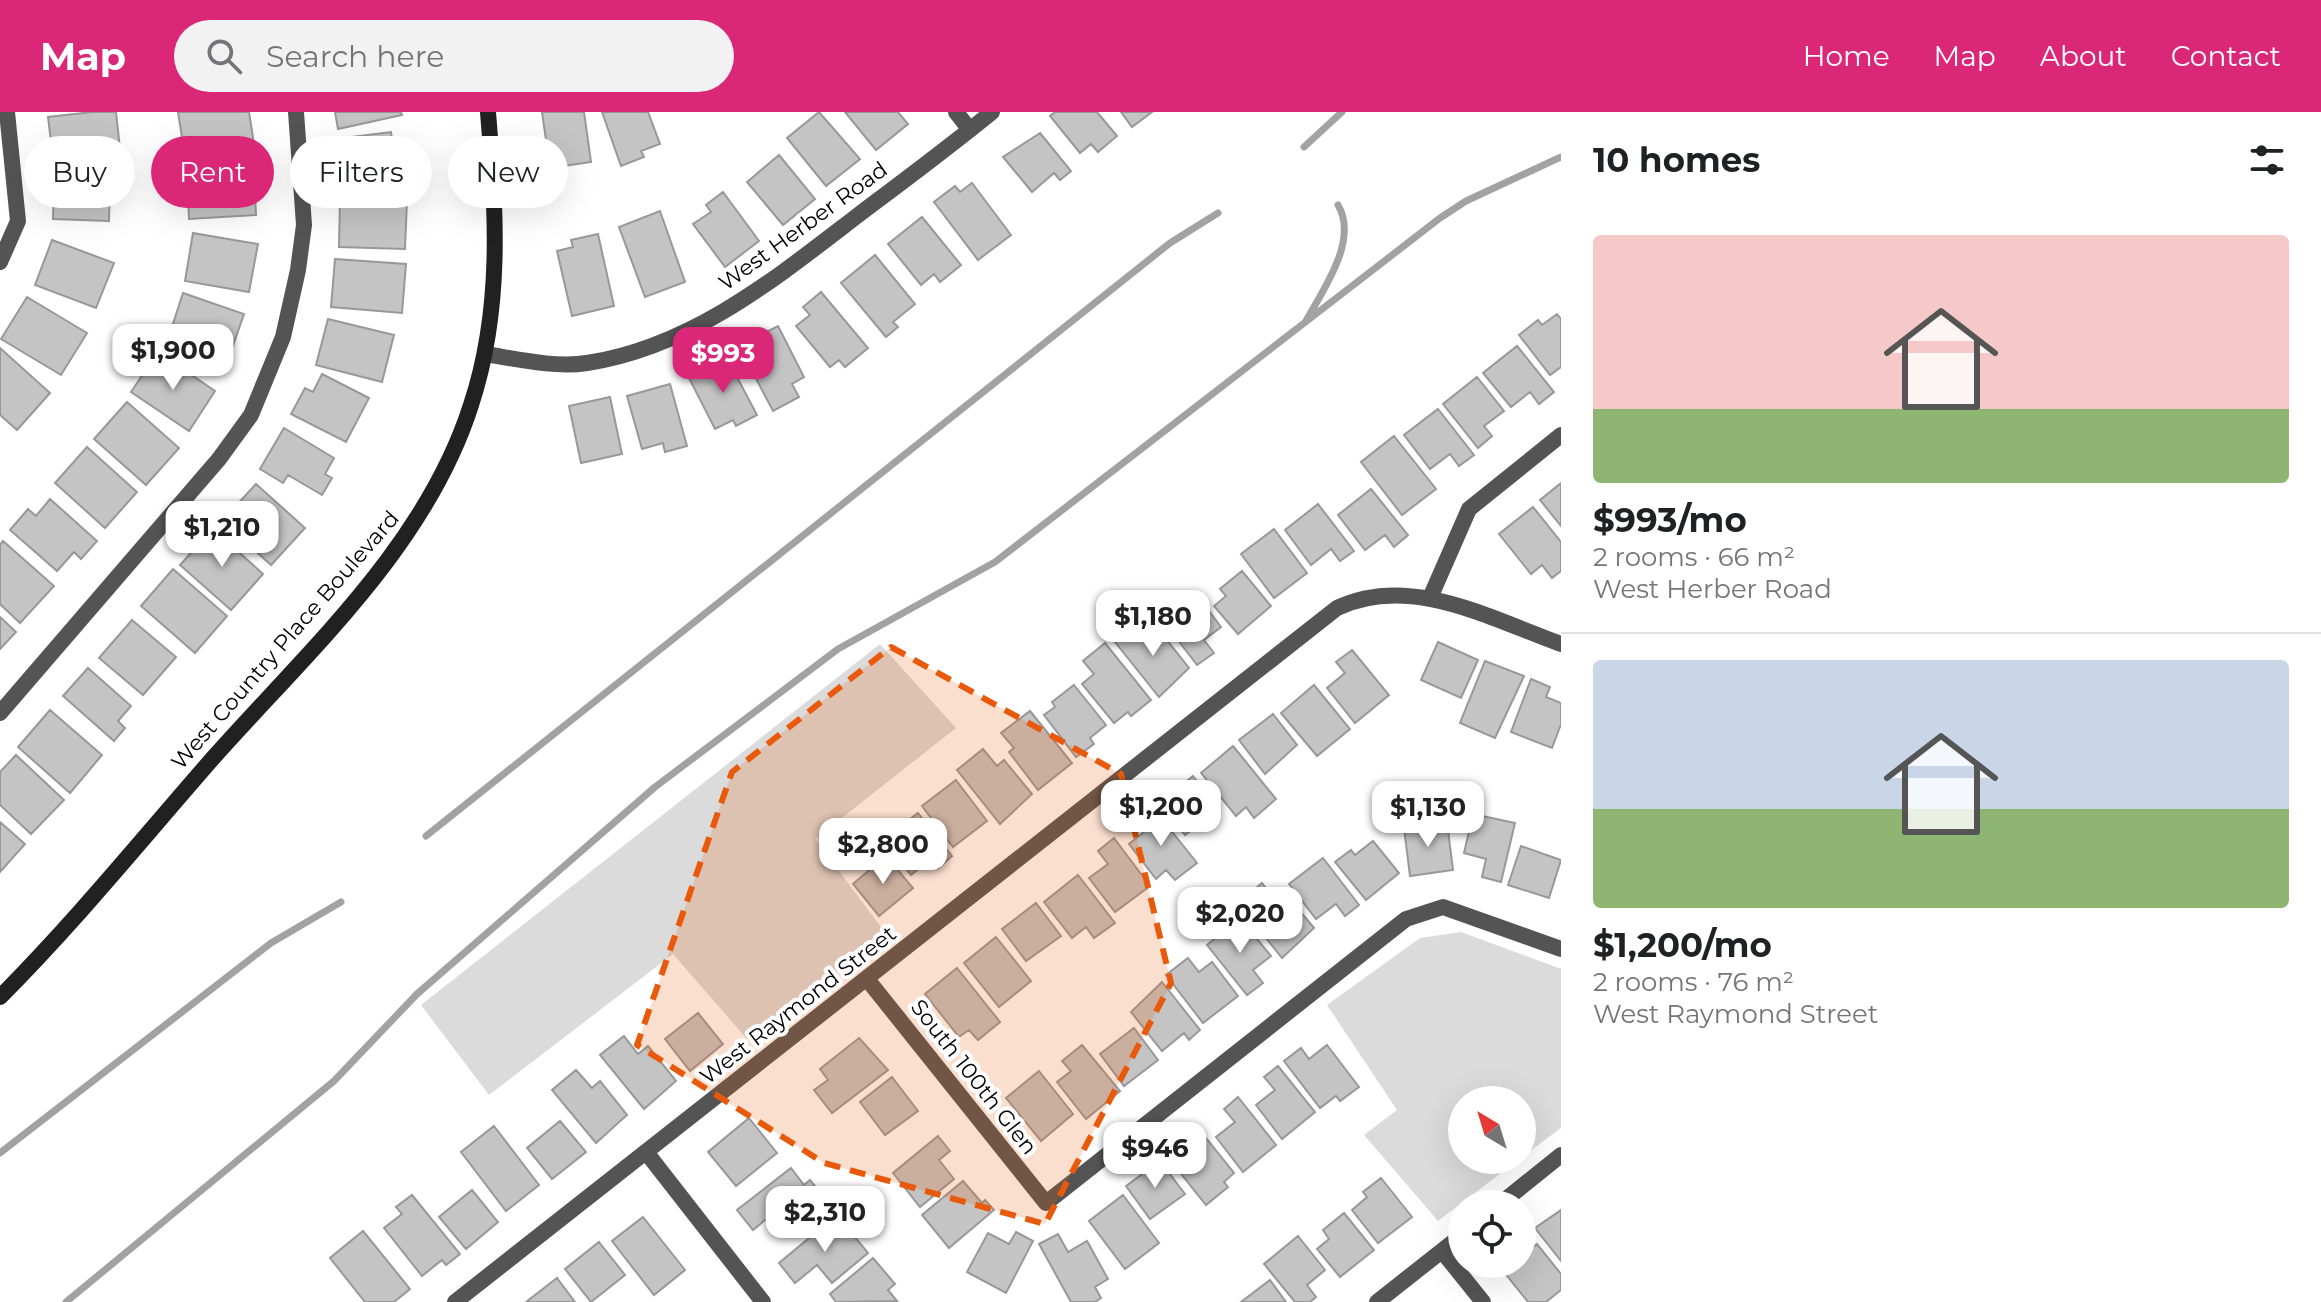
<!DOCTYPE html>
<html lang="en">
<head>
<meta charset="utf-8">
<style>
	:root { --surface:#fff; --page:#f2f2f2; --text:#202124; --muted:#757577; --line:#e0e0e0; --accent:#db2777 }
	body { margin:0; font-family:Montserrat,sans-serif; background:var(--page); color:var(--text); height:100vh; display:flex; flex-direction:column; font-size:30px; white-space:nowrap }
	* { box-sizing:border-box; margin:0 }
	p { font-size:26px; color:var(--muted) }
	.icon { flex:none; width:44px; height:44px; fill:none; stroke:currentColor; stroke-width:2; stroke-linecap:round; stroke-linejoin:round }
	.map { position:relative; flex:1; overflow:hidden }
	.side { display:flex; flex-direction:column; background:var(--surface); width:760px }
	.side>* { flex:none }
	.guide { position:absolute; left:24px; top:24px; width:760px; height:72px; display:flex; gap:16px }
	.needle { width:52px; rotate:322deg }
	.buttons { position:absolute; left:1448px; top:974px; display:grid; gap:16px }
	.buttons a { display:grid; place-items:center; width:88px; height:88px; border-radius:50%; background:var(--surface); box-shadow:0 8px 32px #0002; font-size:40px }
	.price { position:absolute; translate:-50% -68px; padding:0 18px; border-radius:16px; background:#fff; color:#222; font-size:26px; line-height:52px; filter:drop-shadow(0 2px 4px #0008) }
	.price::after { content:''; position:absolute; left:50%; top:48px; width:24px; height:18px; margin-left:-12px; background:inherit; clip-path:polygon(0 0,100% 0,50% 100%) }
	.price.selected { background:var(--accent); color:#fff }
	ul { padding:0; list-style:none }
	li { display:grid; align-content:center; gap:16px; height:424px; padding:0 32px }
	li+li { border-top:2px solid var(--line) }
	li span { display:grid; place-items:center; height:248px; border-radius:8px; color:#555 }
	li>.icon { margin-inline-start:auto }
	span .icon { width:144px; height:144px; fill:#fffc; stroke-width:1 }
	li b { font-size:34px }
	h2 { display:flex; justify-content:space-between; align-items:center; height:96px; padding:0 32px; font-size:34px }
	.pill { padding:0 28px; border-radius:36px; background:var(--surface); box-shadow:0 8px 32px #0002; font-size:28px; line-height:72px }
	.pill.selected { background:var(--accent); color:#fff }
	header { display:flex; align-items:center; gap:48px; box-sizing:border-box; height:112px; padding:0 40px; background:var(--accent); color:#fff }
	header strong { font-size:38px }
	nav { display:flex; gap:44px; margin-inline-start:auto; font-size:28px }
	.search { width:560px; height:72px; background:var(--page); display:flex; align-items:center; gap:20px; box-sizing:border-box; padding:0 28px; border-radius:44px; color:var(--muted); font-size:30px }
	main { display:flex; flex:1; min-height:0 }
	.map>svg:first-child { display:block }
	.green { fill:#dbdbdb }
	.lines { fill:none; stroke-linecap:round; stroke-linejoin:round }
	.stream { stroke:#a2a2a2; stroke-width:7 }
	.building { fill:#c4c4c4; stroke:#989898; stroke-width:2 }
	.street { stroke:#545454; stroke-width:16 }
	.secondary { stroke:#212121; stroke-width:16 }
	.marked { fill:#e8590c; fill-opacity:0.2; stroke:#e8590c; stroke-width:6; stroke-dasharray:16 10; stroke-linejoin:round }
	.labels { text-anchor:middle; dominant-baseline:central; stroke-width:8; stroke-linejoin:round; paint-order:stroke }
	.street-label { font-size:22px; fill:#000; stroke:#fff }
</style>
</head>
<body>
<header>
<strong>Map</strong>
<div class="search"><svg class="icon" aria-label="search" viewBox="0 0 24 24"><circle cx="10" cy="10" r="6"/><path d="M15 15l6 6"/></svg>Search here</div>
<nav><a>Home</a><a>Map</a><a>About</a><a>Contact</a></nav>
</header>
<main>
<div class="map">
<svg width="1561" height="1190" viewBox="0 0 1561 1190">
	<rect width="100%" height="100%" fill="#fff"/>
	<!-- green -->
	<path class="green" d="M880,532l76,84 -141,111 72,96 -140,104 -74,-85 -184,141 -68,-90z
		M1461,820l100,37v159l-39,29v-57h-60v60h56l-80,61 -74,-86 33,-25 -70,-105 93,-67z"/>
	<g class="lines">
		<!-- stream -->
		<path class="stream" d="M1304,35l38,-35
			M1306,209c17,-31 53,-81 32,-116
			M426,724l744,-593 48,-30
			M0,1041l271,-210 70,-41
			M66,1190l268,-221 83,-87 238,-207 183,-138 157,-87 445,-344 26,-17 95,-44"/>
	</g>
	<!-- building -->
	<path class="building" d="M92,0h24l5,46 -67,8 -6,-49z
		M178,0h71l5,32 -69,12z
		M335,0h66l1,3 -64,14z
		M542,0h42l7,50 -41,6z
		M602,0h46l12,32 -19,7 3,6 -23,9z
		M819,0l41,47 -34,27 -39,-48z
		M845,0h53l10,12 -32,26z
		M1055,0h42l20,24 -19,16 -7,-8 -11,9 -30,-37z
		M1121,0h31l-20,15z
		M391,20l3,24 9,-1 2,14 -67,8 -4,-38z
		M1040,21l31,38 -11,9 -6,-7 -22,19 -29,-35z
		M779,43l36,44 -32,26 -36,-43z
		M254,55l2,48 -67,4 -2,-48z
		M54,68l56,2 -1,39 -56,-2z
		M972,71l39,52 -33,25 -44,-58 21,-16 5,6z
		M723,80l36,49 -34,26 -32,-43 18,-12 -5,-7z
		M340,86l67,2 -2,49 -66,-2z
		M660,99l25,71 -40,15 -26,-70z
		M922,105l39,48 -21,17 -6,-8 -13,11 -33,-41z
		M193,121l65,11 -9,48 -64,-11z
		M598,122l16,72 -42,10 -15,-65 16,-4 -2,-7z
		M52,128l62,23 -18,45 -61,-23z
		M875,143l40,49 -22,18 5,5 -12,10 -45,-54z
		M335,147l71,5 -4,49 -71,-6z
		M821,180l47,56 -23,19 -6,-7 -9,7 -34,-41 14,-11 -7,-8z
		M183,181l61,21 -16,46 -60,-21z
		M27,185l60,36 -26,42 -60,-36z
		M1557,202l4,5v48l-11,8 -31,-40 19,-15 4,5z
		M328,207l66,16 -12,47 -66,-17z
		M778,214l26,51 -12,7 7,13 -26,14 -34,-65z
		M1517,234l37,46 -15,12 -9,-12 -19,15 -28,-34z
		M0,236l50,45 -33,37 -17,-15z
		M158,240l57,39 -26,40 -58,-39z
		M727,246l30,57 -21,11 -3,-6 -18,9 -26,-51z
		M322,262l47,24 -23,44 -55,-28 14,-26 8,4z
		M1477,265l27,34 -20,15 8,10 -14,12 -35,-44z
		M670,272l17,62 -22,6 -2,-9 -21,6 -15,-53z
		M610,285l12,57 -41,9 -12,-57z
		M127,290l52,46 -33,37 -52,-46z
		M1438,297l36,46 -15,11 -9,-12 -20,15 -26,-34z
		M284,316l50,30 -9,16 7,4 -10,17 -34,-20 -5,8 -23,-14z
		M1394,324l42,53 -34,26 -41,-53z
		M87,335l50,45 -32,36 -50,-45z
		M1561,371v43l-21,-26z
		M256,372l49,44 -34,37 -49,-44z
		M1371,377l37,46 -14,12 -9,-12 -20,15 -27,-35z
		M50,387l47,42 -16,18 -7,-7 -17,19 -47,-41 18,-21 8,7z
		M1318,392l36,47 -14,10 -9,-12 -20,16 -26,-35z
		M1533,395l28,35v29l-9,7 -10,-13 -11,9 -32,-40z
		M213,417l50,45 -32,36 -51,-45z
		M1274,417l33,44 -33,25 -33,-44z
		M3,429l51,45 -34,37 -20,-19v-59z
		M173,457l54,47 -32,37 -54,-47z
		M1242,459l29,35 -33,28 -24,-28 12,-10 -6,-7z
		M1195,480l26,35 -17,13 10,13 -17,12 -36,-47z
		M0,505l16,15 -16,17z
		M132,508l44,37 -33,38 -44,-37z
		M1142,509l14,18 6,-5 27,34 -30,29 -44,-55z
		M1438,530l40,18 -17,38 -40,-18z
		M1105,531l46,57 -20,16 -3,-4 -14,11 -32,-39 12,-10 -11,-13z
		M1352,538l37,45 -34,28 -28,-35 18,-15 -9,-11z
		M1485,549l39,15 -29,62 -35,-15z
		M88,556l43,38 -13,15 7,7 -11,13 -51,-45z
		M1531,567l19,8 -4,10 15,6v21l-9,24 -41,-16z
		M1074,573l32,40 -16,13 4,6 -18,13 -32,-42 11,-8 -3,-5z
		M1314,573l36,44 -33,27 -36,-43z
		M50,598l52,45 -32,38 -52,-46z
		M1030,599l42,52 -34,27 -29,-38 5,-4 -13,-15z
		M1273,602l24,31 -32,29 -26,-34z
		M1233,634l43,53 -22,19 -8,-11 -10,9 -35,-43z
		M983,637l14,17 7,-6 28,34 -32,30 -43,-54z
		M16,643l48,45 -33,34 -31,-29v-33z
		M1193,664l26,33 -34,26 -25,-32z
		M956,668l31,41 -34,26 -31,-41z
		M1154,697l43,54 -22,17 -9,-10 -10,9 -27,-35 15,-12 -8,-9z
		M918,701l34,43 -14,12 -8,-9 -19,16 -28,-35z
		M1473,702l42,9 -14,59 -19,-5 4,-18 -22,-6z
		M0,710l25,22 -25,28z
		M1447,710l6,48 -43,6 -6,-48z
		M1114,726l36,48 -35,26 -26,-34 19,-14 -10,-13z
		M1373,729l26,32 -33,27 -31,-38 16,-12 4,5z
		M1521,734l40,14 -12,38 -41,-13z
		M886,744l27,32 -34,28 -26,-32z
		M1323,746l36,47 -14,11 -9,-12 -20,15 -27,-35z
		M1078,763l37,48 -21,15 -8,-11 -14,11 -28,-36z
		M1262,771l14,18 9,-8 29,35 -32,30 -44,-55z
		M1036,791l25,33 -35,25 -24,-32z
		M1240,806l31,38 -18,14 10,13 -16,12 -40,-50z
		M996,825l35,44 -32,26 -35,-44z
		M1188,846l11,14 13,-10 26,34 -35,27 -37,-48z
		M957,856l43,54 -22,18 -9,-10 -10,7 -34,-43z
		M1162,870l38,48 -11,10 -5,-7 -22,18 -31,-39z
		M698,901l25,31 -33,27 -25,-32z
		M1134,916l24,32 -34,26 -24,-32z
		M624,924l14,18 10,-8 28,35 -32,28 -44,-54z
		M859,926l29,32 -56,43 -18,-23 14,-10 -8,-11z
		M1082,933l38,46 -34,28 -29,-37 14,-11 -9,-10z
		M1327,933l32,42 -19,14 -4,-5 -16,12 -36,-47 17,-13 8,11z
		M1278,954l37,46 -33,27 -26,-34 19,-15 -11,-13z
		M576,958l16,18 8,-7 27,34 -31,28 -44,-53z
		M1039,959l34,43 -32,27 -35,-43z
		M892,965l26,34 -33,24 -25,-33z
		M1238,985l38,48 -33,27 -27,-35 19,-15 -11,-13z
		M749,1006l28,35 -41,33 -28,-34z
		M560,1009l26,31 -34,27 -25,-31z
		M494,1014l45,59 -33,26 -45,-59z
		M1202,1021l32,40 -10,9 4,5 -22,18 -40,-50 11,-9 3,4z
		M938,1024l12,15 -11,9 15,19 -34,28 -27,-34z
		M1160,1049l25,33 -35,25 -24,-33z
		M791,1056l13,17 6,-5 17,21 -36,29 -15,-19 -23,19 -16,-20z
		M1381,1066l31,39 -34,26 -26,-33 15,-13 -4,-5z
		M963,1069l19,22 3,-3 9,10 -45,38 -27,-33z
		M472,1078l26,32 -32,27 -27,-32z
		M412,1083l48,59 -14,11 -4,-5 -20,16 -38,-48 18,-14 -6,-7z
		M1123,1083l36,48 -34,26 -36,-48z
		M1561,1098v51l-26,-33z
		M1344,1101l30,37 -34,27 -23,-28 12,-10 -6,-9z
		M643,1105l42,53 -31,25 -42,-54z
		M831,1108l13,17 7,-5 17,21 -36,30 -15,-18 -22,18 -16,-20z
		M363,1119l47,58 -16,13h-29l-35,-44z
		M1016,1120l17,9 -27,52 -39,-21 21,-39 21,11z
		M1058,1122l10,18 19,-11 21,38 -13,8 6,11 -6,4h-24l-32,-58z
		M1298,1124l27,34 -18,15 9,12 -6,5h-15l-31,-38z
		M599,1130l26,33 -34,27 -26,-33z
		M1537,1132l24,30v16l-15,12h-18l-29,-36 23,-2v-8z
		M873,1146l22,26 -7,6 9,11 -61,1 -6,-8z
		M557,1166l18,24h-49z
		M1270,1168l16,22h-45z"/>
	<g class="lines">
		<!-- street -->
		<path class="street" d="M956,0l14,18
			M0,150l18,-41 -11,-109
			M485,242c32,5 70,14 102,9 105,-16 189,-85 270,-147 45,-34 91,-68 135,-104
			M1430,486l39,-89 92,-74
			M0,601l219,-254 32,-44 32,-78 15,-67 6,-45 -8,-113
			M867,867l179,224 360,-284 37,-12 118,42
			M646,1040l117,150
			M1500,1092l61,-49
			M1442,1139l41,51
			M455,1190l882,-694c73,-35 154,11 224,36
			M1377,1190l85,-67"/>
		<!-- secondary -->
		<path class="secondary" d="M0,885c75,-75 143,-159 213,-239 96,-108 213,-212 258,-353 32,-97 25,-193 17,-293"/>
	</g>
	<!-- marked area -->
	<path class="marked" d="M891,535l230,127 50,209 -126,241 -221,-61 -187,-118 95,-273z"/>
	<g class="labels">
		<!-- street labels -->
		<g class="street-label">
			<text transform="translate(803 114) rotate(-36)">West Herber Road</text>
			<text transform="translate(285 528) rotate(-49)">West Country Place Boulevard</text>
			<text transform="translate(798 893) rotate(-38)">West Raymond Street</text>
			<text transform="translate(974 965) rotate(52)">South 100th Glen</text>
		</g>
	</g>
</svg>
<div class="buttons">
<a><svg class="needle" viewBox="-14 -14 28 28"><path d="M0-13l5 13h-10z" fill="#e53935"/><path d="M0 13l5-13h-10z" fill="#757577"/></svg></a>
<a><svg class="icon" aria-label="locate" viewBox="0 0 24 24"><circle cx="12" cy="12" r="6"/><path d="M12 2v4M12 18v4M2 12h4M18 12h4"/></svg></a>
</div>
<b class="price" style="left:173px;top:280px">$1,900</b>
<b class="price selected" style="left:723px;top:283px">$993</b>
<b class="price" style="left:222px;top:457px">$1,210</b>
<b class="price" style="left:1153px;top:546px">$1,180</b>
<b class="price" style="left:1161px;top:736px">$1,200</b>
<b class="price" style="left:1428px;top:737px">$1,130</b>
<b class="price" style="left:883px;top:774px">$2,800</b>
<b class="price" style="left:1240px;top:843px">$2,020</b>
<b class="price" style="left:1155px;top:1078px">$946</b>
<b class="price" style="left:825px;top:1142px">$2,310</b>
<div class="guide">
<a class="pill">Buy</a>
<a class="pill selected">Rent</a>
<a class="pill">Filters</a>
<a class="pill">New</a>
</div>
</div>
<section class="side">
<h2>10 homes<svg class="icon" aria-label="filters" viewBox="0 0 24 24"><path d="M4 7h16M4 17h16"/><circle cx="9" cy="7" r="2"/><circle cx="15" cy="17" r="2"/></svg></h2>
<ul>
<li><span style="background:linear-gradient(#f6c9c9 70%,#8fb573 0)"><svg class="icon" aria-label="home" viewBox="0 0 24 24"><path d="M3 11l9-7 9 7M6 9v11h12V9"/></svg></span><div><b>$993/mo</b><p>2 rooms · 66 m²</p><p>West Herber Road</p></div></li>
<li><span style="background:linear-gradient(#c9d6e8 60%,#8fb573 0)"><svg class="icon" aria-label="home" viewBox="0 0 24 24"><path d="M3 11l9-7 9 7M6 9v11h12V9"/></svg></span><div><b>$1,200/mo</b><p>2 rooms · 76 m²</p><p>West Raymond Street</p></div></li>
</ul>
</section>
</main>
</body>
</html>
